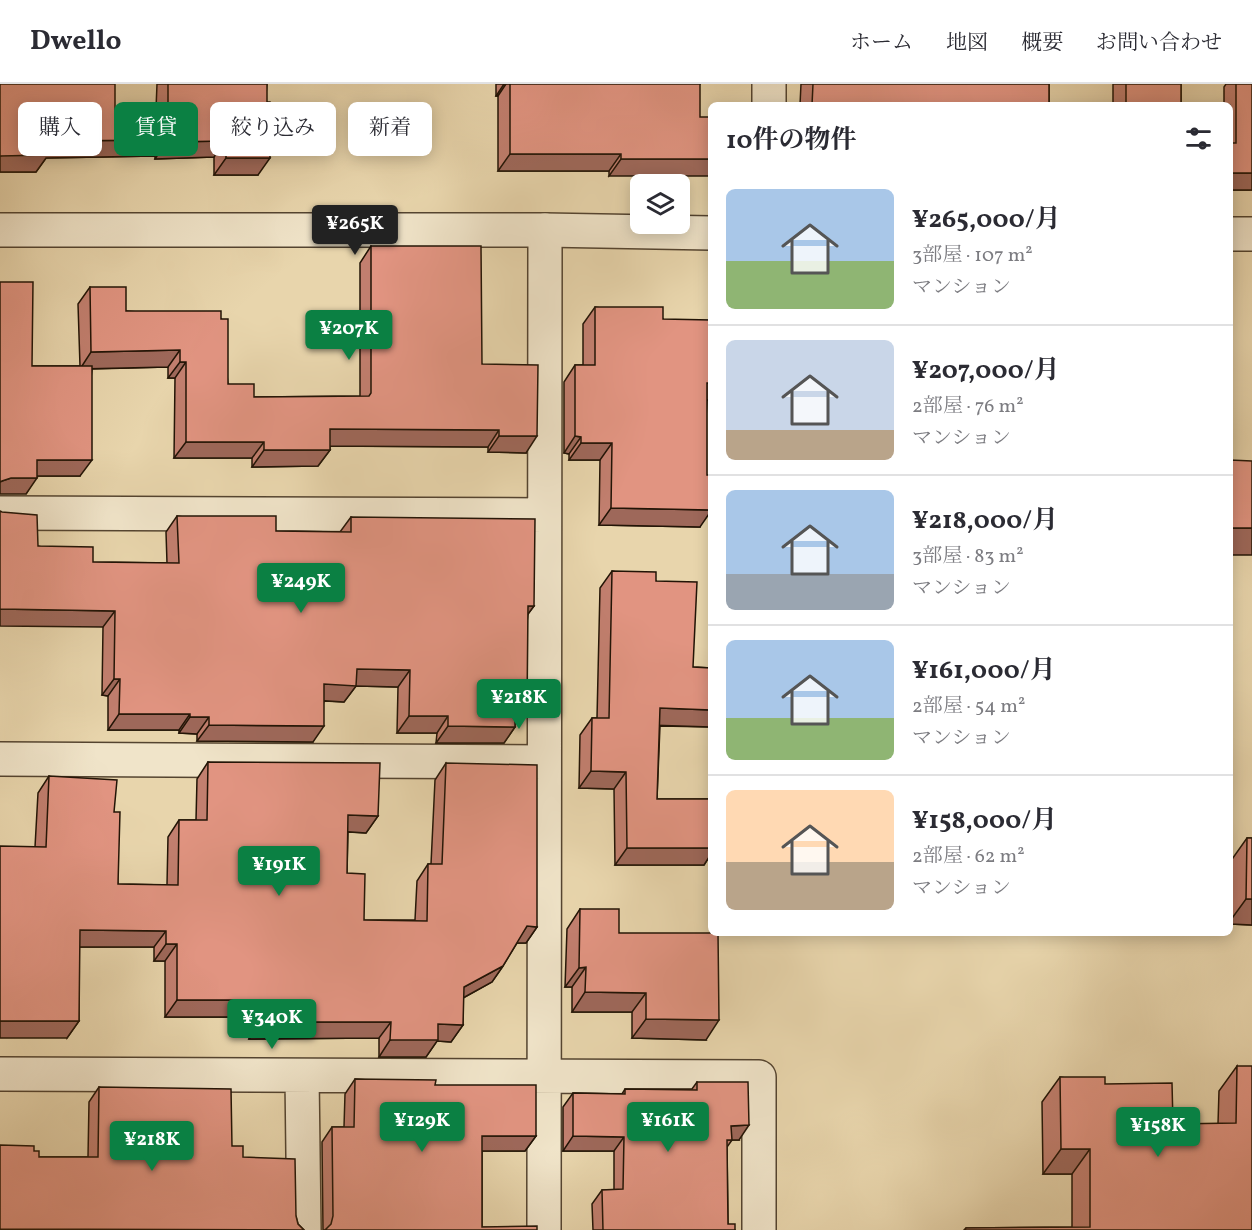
<!DOCTYPE html>
<html lang="ja">
<head>
<meta charset="utf-8">
<style>
	:root { --surface:#fff; --page:#f7f7f7; --text:#2b2b33; --muted:#7c7c81; --line:#e1e1e2; --accent:#0b8043 }
	body { margin:0; font-family:Vollkorn,"Noto Serif JP",serif; background:var(--page); color:var(--text); height:100vh; display:flex; flex-direction:column; font-size:22px; white-space:nowrap }
	* { box-sizing:border-box; margin:0 }
	p { font-size:20px; color:var(--muted) }
	.icon { flex:none; width:33px; height:33px; fill:none; stroke:currentColor; stroke-width:2; stroke-linecap:round; stroke-linejoin:round }
	.map { position:relative; flex:1; overflow:hidden }
	.panel { position:absolute; left:708px; top:18px; width:525px; height:834px; display:flex; flex-direction:column; background:var(--surface); border-radius:9px; box-shadow:0 3px 15px #0003 }
	.panel>* { flex:none }
	.hud { position:absolute; left:18px; top:18px; width:570px; height:54px; display:flex; gap:12px }
	.fabs { position:absolute; left:630px; top:90px; display:grid; gap:12px }
	.fabs a { display:grid; place-items:center; width:60px; height:60px; border-radius:9px; background:var(--surface); box-shadow:0 3px 15px #0003; font-size:30px }
	.price { position:absolute; translate:-50% -51px; padding:0 14px; border-radius:6px; background:var(--accent); color:#fff; font-size:20px; line-height:39px; filter:drop-shadow(0 2px 3px #0008) }
	.price::after { content:''; position:absolute; left:50%; top:36px; width:18px; height:14px; margin-left:-9px; background:inherit; clip-path:polygon(0 0,100% 0,50% 100%) }
	.price.current { background:#222; color:#fff }
	ul { padding:0; list-style:none }
	li { display:flex; align-items:center; gap:18px; height:150px; padding:0 18px }
	li+li { border-top:2px solid var(--line) }
	li span { display:grid; place-items:center; flex:none; width:168px; height:120px; border-radius:9px; color:#555 }
	li>.icon { margin-inline-start:auto }
	span .icon { width:72px; height:72px; fill:#fffc; stroke-width:1 }
	li b { font-size:26px }
	h2 { display:flex; justify-content:space-between; align-items:center; height:72px; padding:0 18px; font-size:26px }
	.chip { padding:0 21px; border-radius:9px; background:var(--surface); box-shadow:0 3px 15px #0003; font-size:21px; line-height:54px }
	.chip.current { background:var(--accent); color:#fff }
	header { display:flex; align-items:center; gap:36px; box-sizing:border-box; height:84px; padding:0 30px; background:var(--surface); border-bottom:2px solid var(--line) }
	header strong { font-size:28px }
	nav { display:flex; gap:33px; margin-inline-start:auto; font-size:21px }
	.map>svg:first-child { display:block }
	.lines { fill:none; stroke-linecap:round; stroke-linejoin:round }
	.minor-casing { stroke:#544430; stroke-width:36 }
	.tertiary-casing { stroke:#544430; stroke-width:36 }
	.minor { stroke:#f0e4c9; stroke-width:33 }
	.tertiary { stroke:#f0e4c9; stroke-width:33 }
	.wall { fill:#c27f6f; stroke:#221406; stroke-width:1.5 }
	.shaded-wall { fill:#9e685a; stroke:#221406; stroke-width:1.5 }
	.building { fill:#e19481; stroke:#221406; stroke-width:1.5 }
</style>
</head>
<body>
<header>
<strong>Dwello</strong>
<nav><a>ホーム</a><a>地図</a><a>概要</a><a>お問い合わせ</a></nav>
</header>
<div class="map">
<svg width="1252" height="1146" viewBox="0 0 1252 1146">
	<rect width="100%" height="100%" fill="#e8d5ac"/>
	<filter id="stains"><feTurbulence type="fractalNoise" baseFrequency=".00333" numOctaves="4"/><feColorMatrix values="0 0 0 0 .2 0 0 0 0 .09 0 0 0 0 .02 0 0 0 .5 -.17"/></filter>
	<radialGradient id="worn" r=".72"><stop offset=".6" stop-color="#630" stop-opacity="0"/><stop offset="1" stop-color="#630" stop-opacity=".3"/></radialGradient>
	<g class="lines">
		<!-- minor casing -->
		<g class="minor-casing">
			<path id="minor" d="M769,0v21
				M0,429l544,2
				M0,675l544,3
				M0,990l759,3v153
				M302,992l2,154
				M544,1146l1,-1000"/>
		</g>
		<!-- tertiary casing -->
		<g class="tertiary-casing">
			<path id="tertiary" d="M0,146h545l166,3
				M1230,150h22"/>
		</g>
		<!-- minor -->
		<use href="#minor" class="minor"/>
		<!-- tertiary -->
		<use href="#tertiary" class="tertiary"/>
	</g>
	<!-- wall -->
	<path class="wall" d="M157,0h110l-9,91h-44v-18l-59,2v-3l-109,2 -10,14h-36l115,-62 41,-1z
		M496,0h204l-91,92v-5h-111v-75h-2z
		M801,0h248v21h-249z
		M1113,0h68v21h-68z
		M1226,0h26v106h-22v-85h-6v-18z
		M371,162l111,118 44,89 -38,-1v-5l-158,-1v4l-12,16 -66,1v-9h-78l1,-80h-7v-11l-76,2 -12,107h-43l-11,18 6,-128h48l-2,-62 12,-17 36,24 95,8 7,65 26,13 106,-1v-133z
		M595,223l68,12 44,81 -7,127 -101,-2 1,-65h-31v-6l-5,-1v-71l11,-17h8v-41z
		M177,432l99,15 64,1 11,-15 183,89 -6,8 -12,107h-1v6l-11,16h-68l1,-10h-40l1,-46 -42,-1 -12,16 -20,-1 -11,41 -116,-1v-7l-18,-1v-3h-71v-34l-6,-1 1,-68 -65,-81 55,16 74,1 -1,-31z
		M612,487l44,10 37,86 18,1v59l-51,-1 -3,73h54v55l-7,11h-89l-1,-76 -35,-1 1,-53 12,-17h5l3,-130z
		M208,678l170,54 -12,17 -18,-1 -1,41 17,47h51l2,-39 11,-17h3l4,-84 11,-17 91,164 -11,16h-9l-14,23 -11,16 -29,16v27l-12,17 -14,-1 -11,16h-47v-19l-130,1 1,-22h-85v-56h-11v-14h-75v74l-12,17 -32,-191 3,-54 11,-17 65,36 4,72 49,1 1,-48 11,-17h17l1,-41z
		M1247,754h5v87l-22,-1v-62z
		M580,825l39,24 87,107 -74,-2v-26h-60v-25h-7l2,-58z
		M1237,982l15,164h-288l2,-2 106,-1v-53h-29l-1,-72 18,-25 45,7 68,40h45l1,-33z
		M355,995l80,6 101,51 -11,15h-43v76l55,3h-214l-1,-88 10,-15h12l1,-33z
		M697,998l42,58h-7l-5,7 1,77 7,6h-142l-1,-26 10,-14h12v-39h-51v-44l10,-14 49,1 3,-5h67z
		M99,1003l133,59 64,70 2,8 6,6h-304l34,-79 5,6h49l1,-55z"/>
	<!-- shaded-wall -->
	<path class="shaded-wall" d="M504,0h2l-8,12h-2z
		M166,56l-11,16 -109,2 -10,14h-36v-16l47,-15z
		M226,57l-12,16 -59,2 11,-17z
		M510,70h111l-12,17h-111z
		M226,74h44l-12,17h-44z
		M621,75h90v17h-102z
		M1230,89h22v17h-22z
		M180,266l-12,17 -88,2 11,-17z
		M180,278h6l-11,16h-7z
		M707,299h4v17h-16z
		M330,345l169,1 -11,17 -170,-1z
		M499,352h38l-11,17 -38,-1z
		M575,352l6,1 -12,17 -5,-1z
		M186,358h78l-12,16h-78z
		M581,359h31l-12,17h-31z
		M264,366h66l-12,16 -66,1z
		M37,376h55l-12,16h-54z
		M11,394h26l-11,16h-26v-12l2,-1z
		M611,424l100,2v1l-11,16 -101,-2z
		M1230,444h22v27h-22z
		M528,522h6l-12,16z
		M0,525l115,2 -12,16 -103,-1z
		M357,585l53,1 -12,17 -42,-1 -12,16 -31,-2 11,-16z
		M114,595h6l-12,17 -6,-1z
		M515,621h12l-11,16h-13z
		M660,624l51,2v17l-63,-2z
		M119,630h71l-11,16h-71z
		M409,632h39l-11,17h-40z
		M190,633h19l-12,17 -18,-1z
		M209,641l115,1 -11,16 -116,-1z
		M448,642l67,1 -11,16h-68z
		M591,687l35,1 -12,17 -35,-1z
		M348,731l30,1 -12,17 -29,-2z
		M627,764h84v6l-7,11h-89z
		M1246,815h6v26l-22,-1v-3z
		M527,842l10,1 -11,16h-11z
		M80,846l86,1 -12,16h-86z
		M166,860h11l-12,17h-11z
		M503,882l-11,16 -40,22 12,-17z
		M586,883l-14,20h-7l14,-19z
		M585,908l61,1 -14,19h-60z
		M177,916h85l-12,17h-85z
		M646,935l73,1 -13,20 -74,-2z
		M0,937h79l-12,17h-67z
		M261,938h130l-12,16 -130,1z
		M438,940l25,1 -12,17 -14,-1 -11,16h-47l11,-17z
		M749,1041l-10,15h-18l10,-14z
		M482,1052h54l-11,15h-53z
		M573,1052l51,1 -10,14h-51z
		M1061,1065h29l-18,25h-29z
		M0,1145h72l-1,1h-71z"/>
	<!-- building -->
	<path class="building" d="M0,0h115v26l53,-1v-25h99v18h3v56h-44v-17l-60,1v-2l-119,1v14l-47,1z
		M510,0h190v33h11v42h-90v-5h-111z
		M813,0h236v21h-237z
		M1126,0h55v21h-55z
		M1236,0h16v89h-22v-30h6z
		M371,162h110l1,118 56,1 -1,71h-38v-6l-169,-1v21h-66v-8h-78v-80h-6v-12l-89,2 -1,-65h36v24h95v8h7v65h26v13l115,-1 2,-3z
		M0,198h33l-1,84h60v94h-55v18h-26l-9,3 -2,1z
		M595,223h68v12l48,1v63h-4v92h4v35l-100,-2 1,-65h-31v-6l-6,-1v-71h20z
		M1230,376l22,1v67h-22z
		M0,427l2,1 35,3 1,31 55,1v15l86,1 -2,-47h99v15l75,1v-15l184,2 -1,87h-6l-1,99h-12v22l-67,-1v-10h-39l1,-46 -53,-1 -1,17 -32,-2v42l-115,-1v-8h-19v-3h-71l1,-35h-6l1,-68 -115,-2z
		M612,487l44,1v9l41,1 -4,85 18,1v42l-51,-2 -3,91h54v49h-84l-1,-76 -35,-1 1,-53h17z
		M208,678l172,1 -2,53 -30,-1 -1,58 18,1 -1,46 63,1 1,-57h14l4,-101 91,2v162l-10,-1 -24,40 -39,21 -1,38 -25,-1v16h-48l1,-18h-130l1,-22h-85v-56h-11v-13l-86,-1 -1,91h-79v-175l46,1 3,-71 68,4 -3,32h6l-2,72 60,1 1,-65h28z
		M1247,754h5v61h-6z
		M580,825h39v24h99l1,87 -73,-1v-26l-61,-1 1,-25 -7,1z
		M1237,982h15v164h-287l1,-2 124,-1v-78h-29l-1,-72h45v7l67,-1 1,41 63,-1z
		M355,995l81,1 -1,5h101v51h-54v91l55,-1v4h-212l6,-6 2,-8 -1,-89h22z
		M697,998h51l1,43 -18,1 1,14h-5l1,84h7v6h-132l-1,-40 21,-1 1,-52 -51,-1v-43l52,1v-5l72,1z
		M99,1003l132,2 1,57h11v11l52,2 1,57 2,8 6,6 -304,-1v-84l34,1v5h5v6h59z"/>
	<rect width="100%" height="100%" filter="url(#stains)"/>
	<rect width="100%" height="100%" fill="url(#worn)"/>
</svg>
<div class="fabs">
<a><svg class="icon" aria-label="layers" viewBox="0 0 24 24"><path d="M12 4l9 5-9 5-9-5zM3 14l9 5 9-5"/></svg></a>
</div>
<b class="price current" style="left:355px;top:172px">¥265K</b>
<b class="price" style="left:349px;top:277px">¥207K</b>
<b class="price" style="left:301px;top:530px">¥249K</b>
<b class="price" style="left:519px;top:646px">¥218K</b>
<b class="price" style="left:279px;top:813px">¥191K</b>
<b class="price" style="left:272px;top:966px">¥340K</b>
<b class="price" style="left:422px;top:1069px">¥129K</b>
<b class="price" style="left:668px;top:1069px">¥161K</b>
<b class="price" style="left:1158px;top:1074px">¥158K</b>
<b class="price" style="left:152px;top:1088px">¥218K</b>
<div class="hud">
<a class="chip">購入</a>
<a class="chip current">賃貸</a>
<a class="chip">絞り込み</a>
<a class="chip">新着</a>
</div>
<section class="panel">
<h2>10件の物件<svg class="icon" aria-label="filters" viewBox="0 0 24 24"><path d="M4 7h16M4 17h16"/><circle cx="9" cy="7" r="2"/><circle cx="15" cy="17" r="2"/></svg></h2>
<ul>
<li><span style="background:linear-gradient(#a9c7e8 60%,#8fb573 0)"><svg class="icon" aria-label="home" viewBox="0 0 24 24"><path d="M3 11l9-7 9 7M6 9v11h12V9"/></svg></span><div><b>¥265,000/月</b><p>3部屋 · 107 m²</p><p>マンション</p></div></li>
<li><span style="background:linear-gradient(#c9d6e8 75%,#b9a48a 0)"><svg class="icon" aria-label="home" viewBox="0 0 24 24"><path d="M3 11l9-7 9 7M6 9v11h12V9"/></svg></span><div><b>¥207,000/月</b><p>2部屋 · 76 m²</p><p>マンション</p></div></li>
<li><span style="background:linear-gradient(#a9c7e8 70%,#9aa5b1 0)"><svg class="icon" aria-label="home" viewBox="0 0 24 24"><path d="M3 11l9-7 9 7M6 9v11h12V9"/></svg></span><div><b>¥218,000/月</b><p>3部屋 · 83 m²</p><p>マンション</p></div></li>
<li><span style="background:linear-gradient(#a9c7e8 65%,#8fb573 0)"><svg class="icon" aria-label="home" viewBox="0 0 24 24"><path d="M3 11l9-7 9 7M6 9v11h12V9"/></svg></span><div><b>¥161,000/月</b><p>2部屋 · 54 m²</p><p>マンション</p></div></li>
<li><span style="background:linear-gradient(#ffd9b3 60%,#b9a48a 0)"><svg class="icon" aria-label="home" viewBox="0 0 24 24"><path d="M3 11l9-7 9 7M6 9v11h12V9"/></svg></span><div><b>¥158,000/月</b><p>2部屋 · 62 m²</p><p>マンション</p></div></li>
</ul>
</section>
</div>
</body>
</html>
